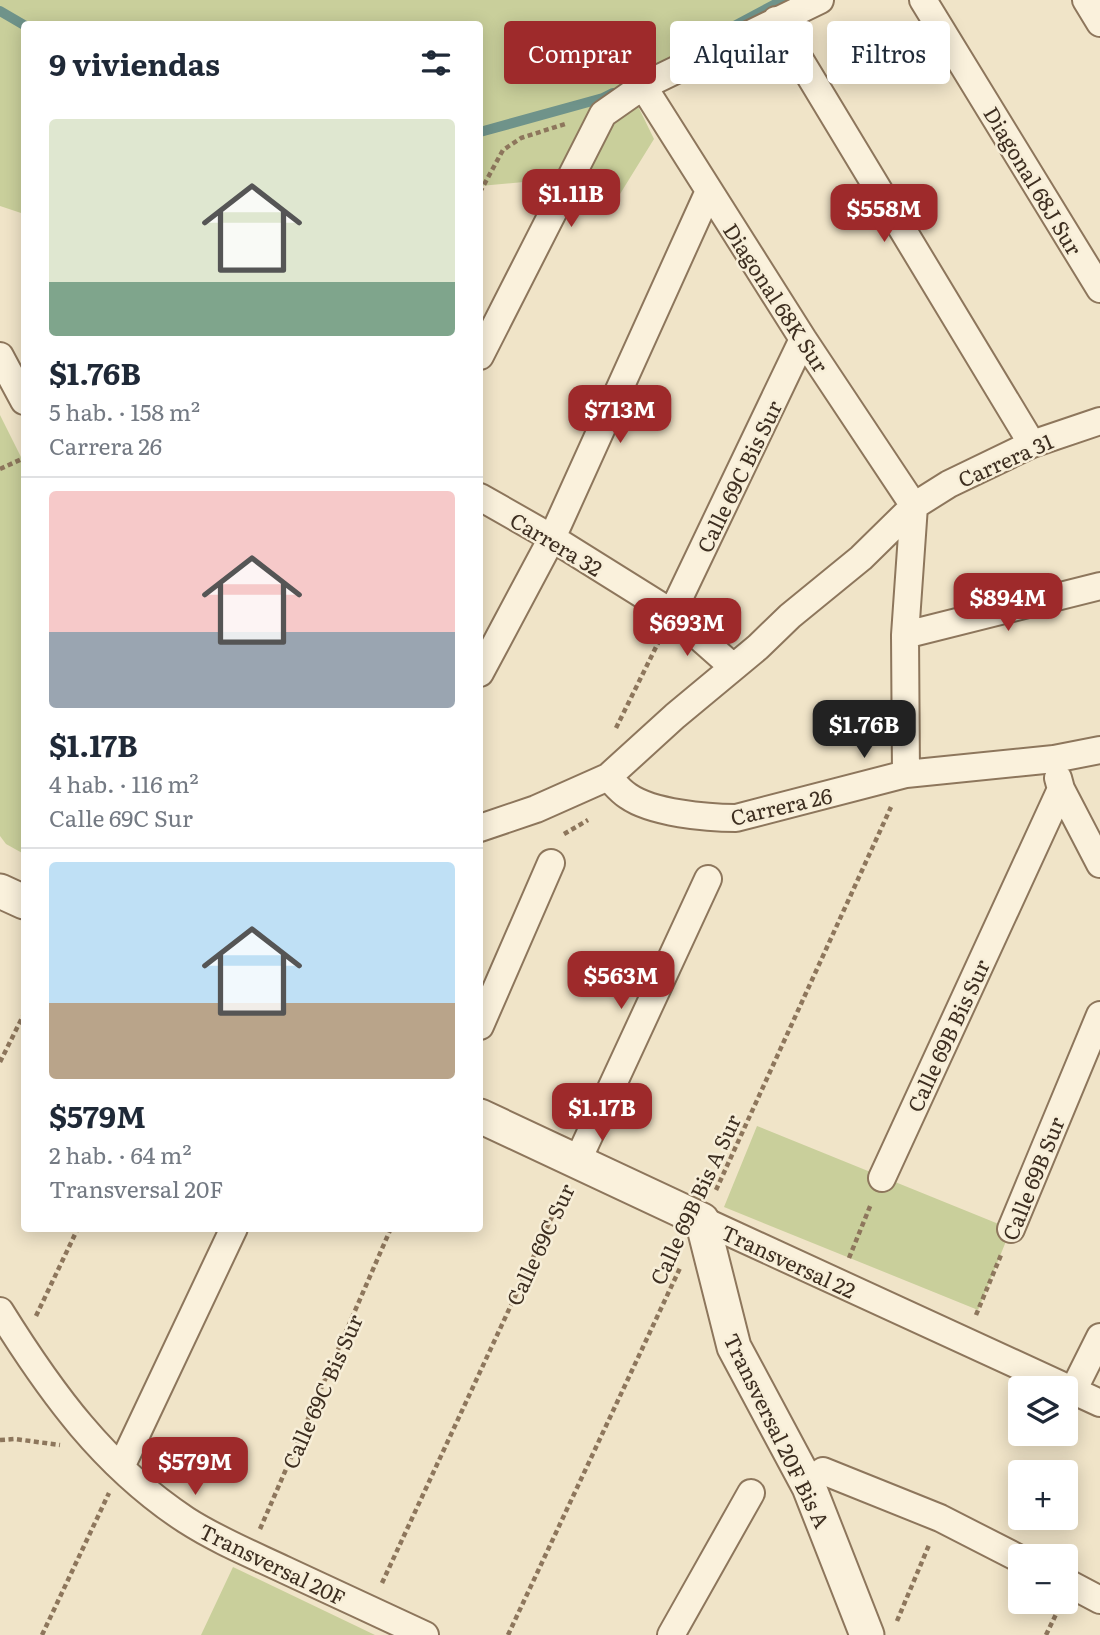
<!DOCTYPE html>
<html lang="es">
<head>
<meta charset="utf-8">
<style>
	:root { --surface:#fff; --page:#f2f2f3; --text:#1f2937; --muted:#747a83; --line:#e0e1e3; --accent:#9e2a2b }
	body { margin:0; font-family:Literata,serif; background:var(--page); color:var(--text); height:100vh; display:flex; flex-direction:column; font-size:26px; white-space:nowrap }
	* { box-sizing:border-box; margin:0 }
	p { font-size:23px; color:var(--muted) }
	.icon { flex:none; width:38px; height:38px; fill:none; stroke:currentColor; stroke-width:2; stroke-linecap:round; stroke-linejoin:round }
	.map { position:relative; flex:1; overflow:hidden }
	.drawer { position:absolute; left:21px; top:21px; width:462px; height:1211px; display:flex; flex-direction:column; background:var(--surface); border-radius:7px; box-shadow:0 4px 18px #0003 }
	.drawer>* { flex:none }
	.banner { position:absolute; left:504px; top:21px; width:490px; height:63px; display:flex; gap:14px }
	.tools { position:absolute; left:1008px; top:1376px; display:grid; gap:14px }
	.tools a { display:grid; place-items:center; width:70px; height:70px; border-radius:7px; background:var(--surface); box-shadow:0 4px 18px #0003; font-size:35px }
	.price { position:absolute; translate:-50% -60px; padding:0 16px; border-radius:14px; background:var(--accent); color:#fff; font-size:23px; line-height:46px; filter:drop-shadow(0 2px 4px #0008) }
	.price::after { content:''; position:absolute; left:50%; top:42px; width:21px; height:16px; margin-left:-10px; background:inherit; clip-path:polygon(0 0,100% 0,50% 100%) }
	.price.on { background:#222; color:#fff }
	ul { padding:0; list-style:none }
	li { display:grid; align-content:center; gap:14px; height:371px; padding:0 28px }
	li+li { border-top:2px solid var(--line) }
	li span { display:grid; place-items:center; height:217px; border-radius:7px; color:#555 }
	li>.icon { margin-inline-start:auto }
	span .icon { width:126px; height:126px; fill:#fffc; stroke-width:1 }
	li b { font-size:30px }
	h2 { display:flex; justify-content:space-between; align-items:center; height:84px; padding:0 28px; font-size:30px }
	.tag { padding:0 24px; border-radius:7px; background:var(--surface); box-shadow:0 4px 18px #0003; font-size:24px; line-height:63px }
	.tag.on { background:var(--accent); color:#fff }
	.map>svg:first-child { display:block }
	.green { fill:#c9cf9b }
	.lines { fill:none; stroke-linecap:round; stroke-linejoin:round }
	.stream { stroke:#6f938a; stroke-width:10 }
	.minor-casing { stroke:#8d765c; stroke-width:30 }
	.tertiary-casing { stroke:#8d765c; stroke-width:37 }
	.path { stroke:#8d765c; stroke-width:4.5; stroke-dasharray:5 3.5; stroke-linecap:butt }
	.minor { stroke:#faf1dc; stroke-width:26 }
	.tertiary { stroke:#faf1dc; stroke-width:33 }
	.labels { text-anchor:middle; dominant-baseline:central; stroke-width:5; stroke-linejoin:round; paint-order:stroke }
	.street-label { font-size:21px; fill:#3d2e20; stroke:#f7eed8 }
</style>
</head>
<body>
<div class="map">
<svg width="1100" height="1635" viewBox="0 0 1100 1635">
	<rect width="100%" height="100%" fill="#f0e4c8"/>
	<!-- green -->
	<path class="green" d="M0,0h807l-175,94 22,45 -34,55 -54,-16 -86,8v-162h-456v190l-24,-8z
		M0,415l22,44 2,-1v396l-18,-10 -6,-8z
		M757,1126l254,103 -33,81 -254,-103z
		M233,1567l142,68h-174z"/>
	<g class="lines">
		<!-- stream -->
		<path class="stream" d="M0,11l24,14
			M712,38l71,-38
			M480,132l123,-34 10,-5"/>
		<!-- minor casing -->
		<g class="minor-casing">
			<path id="minor" d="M923,0l177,289
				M1086,0l14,23
				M776,20l256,424
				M643,86l160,253 111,167
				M0,356l24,45
				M480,356l123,-242 40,-28 177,-86
				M480,497l72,41 120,75 61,54
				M672,613l131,-274
				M905,635l195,-49
				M480,673l72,-135 157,-347
				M906,774l-1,-139 9,-129
				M608,777c6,6 12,14 20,19 24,17 79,22 108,22l170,-44 148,-15 46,-9
				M1058,778l3,11 39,75
				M480,828l56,-19 72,-32 67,-61 83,-69 32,-31 71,-58 53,-52 35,-22 83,-40 68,-23
				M480,1026l71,-163
				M577,1162l131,-283
				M882,1178l179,-389
				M702,1220l398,183
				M1011,1229l89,-214
				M0,1311c51,82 104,155 186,209 31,20 65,34 99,50 47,22 93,43 140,65
				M1073,1391l27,-54
				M121,1467l113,-239
				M823,1471l117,47 80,41
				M1066,1582l34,18
				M671,1635l80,-142"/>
		</g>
		<!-- tertiary casing -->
		<g class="tertiary-casing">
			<path id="tertiary" d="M0,891l24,11
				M480,1116l222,104 32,127 75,140 58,148"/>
		</g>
		<!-- path -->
		<path class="path" d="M480,192l23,-42 18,-12 44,-14
			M0,469l24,-11
			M616,728l44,-89
			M564,834l24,-14
			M0,1062l24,-48
			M716,1190l175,-383
			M849,1258l22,-54
			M976,1315l25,-60
			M36,1316l42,-88
			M0,1440l15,-1 45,6
			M260,1529l131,-301
			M382,1583l182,-392
			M897,1621l32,-76
			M42,1635l67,-142
			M508,1635l172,-367
			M1046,1635l13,-27"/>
		<!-- minor -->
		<use href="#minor" class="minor"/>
		<!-- tertiary -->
		<use href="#tertiary" class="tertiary"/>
	</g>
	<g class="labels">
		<!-- street labels -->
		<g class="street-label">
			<text transform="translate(1034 180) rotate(59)">Diagonal 68J Sur</text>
			<text transform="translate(777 297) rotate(57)">Diagonal 68K Sur</text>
			<text transform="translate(1005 459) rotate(-24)">Carrera 31</text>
			<text transform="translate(738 476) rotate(-64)">Calle 69C Bis Sur</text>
			<text transform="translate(557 543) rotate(31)">Carrera 32</text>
			<text transform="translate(781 805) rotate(-13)">Carrera 26</text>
			<text transform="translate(947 1035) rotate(-65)">Calle 69B Bis Sur</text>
			<text transform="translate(1032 1178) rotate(-68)">Calle 69B Sur</text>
			<text transform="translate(694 1199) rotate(-65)">Calle 69B Bis A Sur</text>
			<text transform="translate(539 1244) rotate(-65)">Calle 69C Sur</text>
			<text transform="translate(789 1260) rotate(25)">Transversal 22</text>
			<text transform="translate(321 1391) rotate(-66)">Calle 69C Bis Sur</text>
			<text transform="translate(778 1430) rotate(64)">Transversal 20F Bis A</text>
			<text transform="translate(273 1563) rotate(26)">Transversal 20F</text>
		</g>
	</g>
</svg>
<div class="tools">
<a><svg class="icon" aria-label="layers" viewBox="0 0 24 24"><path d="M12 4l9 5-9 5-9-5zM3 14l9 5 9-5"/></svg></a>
<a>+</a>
<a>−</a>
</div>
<b class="price" style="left:571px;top:229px">$1.11B</b>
<b class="price" style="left:884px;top:244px">$558M</b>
<b class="price" style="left:620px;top:445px">$713M</b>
<b class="price" style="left:1008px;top:633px">$894M</b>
<b class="price" style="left:687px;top:658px">$693M</b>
<b class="price on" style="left:864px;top:760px">$1.76B</b>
<b class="price" style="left:621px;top:1011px">$563M</b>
<b class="price" style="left:602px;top:1143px">$1.17B</b>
<b class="price" style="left:195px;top:1497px">$579M</b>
<div class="banner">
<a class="tag on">Comprar</a>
<a class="tag">Alquilar</a>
<a class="tag">Filtros</a>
</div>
<section class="drawer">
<h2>9 viviendas<svg class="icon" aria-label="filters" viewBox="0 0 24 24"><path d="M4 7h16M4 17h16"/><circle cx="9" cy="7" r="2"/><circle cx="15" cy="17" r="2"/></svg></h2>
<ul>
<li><span style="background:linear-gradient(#dfe7d0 75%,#7fa58c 0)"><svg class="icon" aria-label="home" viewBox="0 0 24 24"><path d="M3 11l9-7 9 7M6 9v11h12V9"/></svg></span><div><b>$1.76B</b><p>5 hab. · 158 m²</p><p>Carrera 26</p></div></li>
<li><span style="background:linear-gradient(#f6c9c9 65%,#9aa5b1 0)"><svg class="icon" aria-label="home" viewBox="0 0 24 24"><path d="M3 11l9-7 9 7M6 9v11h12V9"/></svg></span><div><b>$1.17B</b><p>4 hab. · 116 m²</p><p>Calle 69C Sur</p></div></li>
<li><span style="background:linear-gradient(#bfe0f5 65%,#b9a48a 0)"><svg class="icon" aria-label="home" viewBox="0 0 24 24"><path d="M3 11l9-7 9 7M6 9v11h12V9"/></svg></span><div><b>$579M</b><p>2 hab. · 64 m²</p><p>Transversal 20F</p></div></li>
</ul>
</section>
</div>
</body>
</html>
